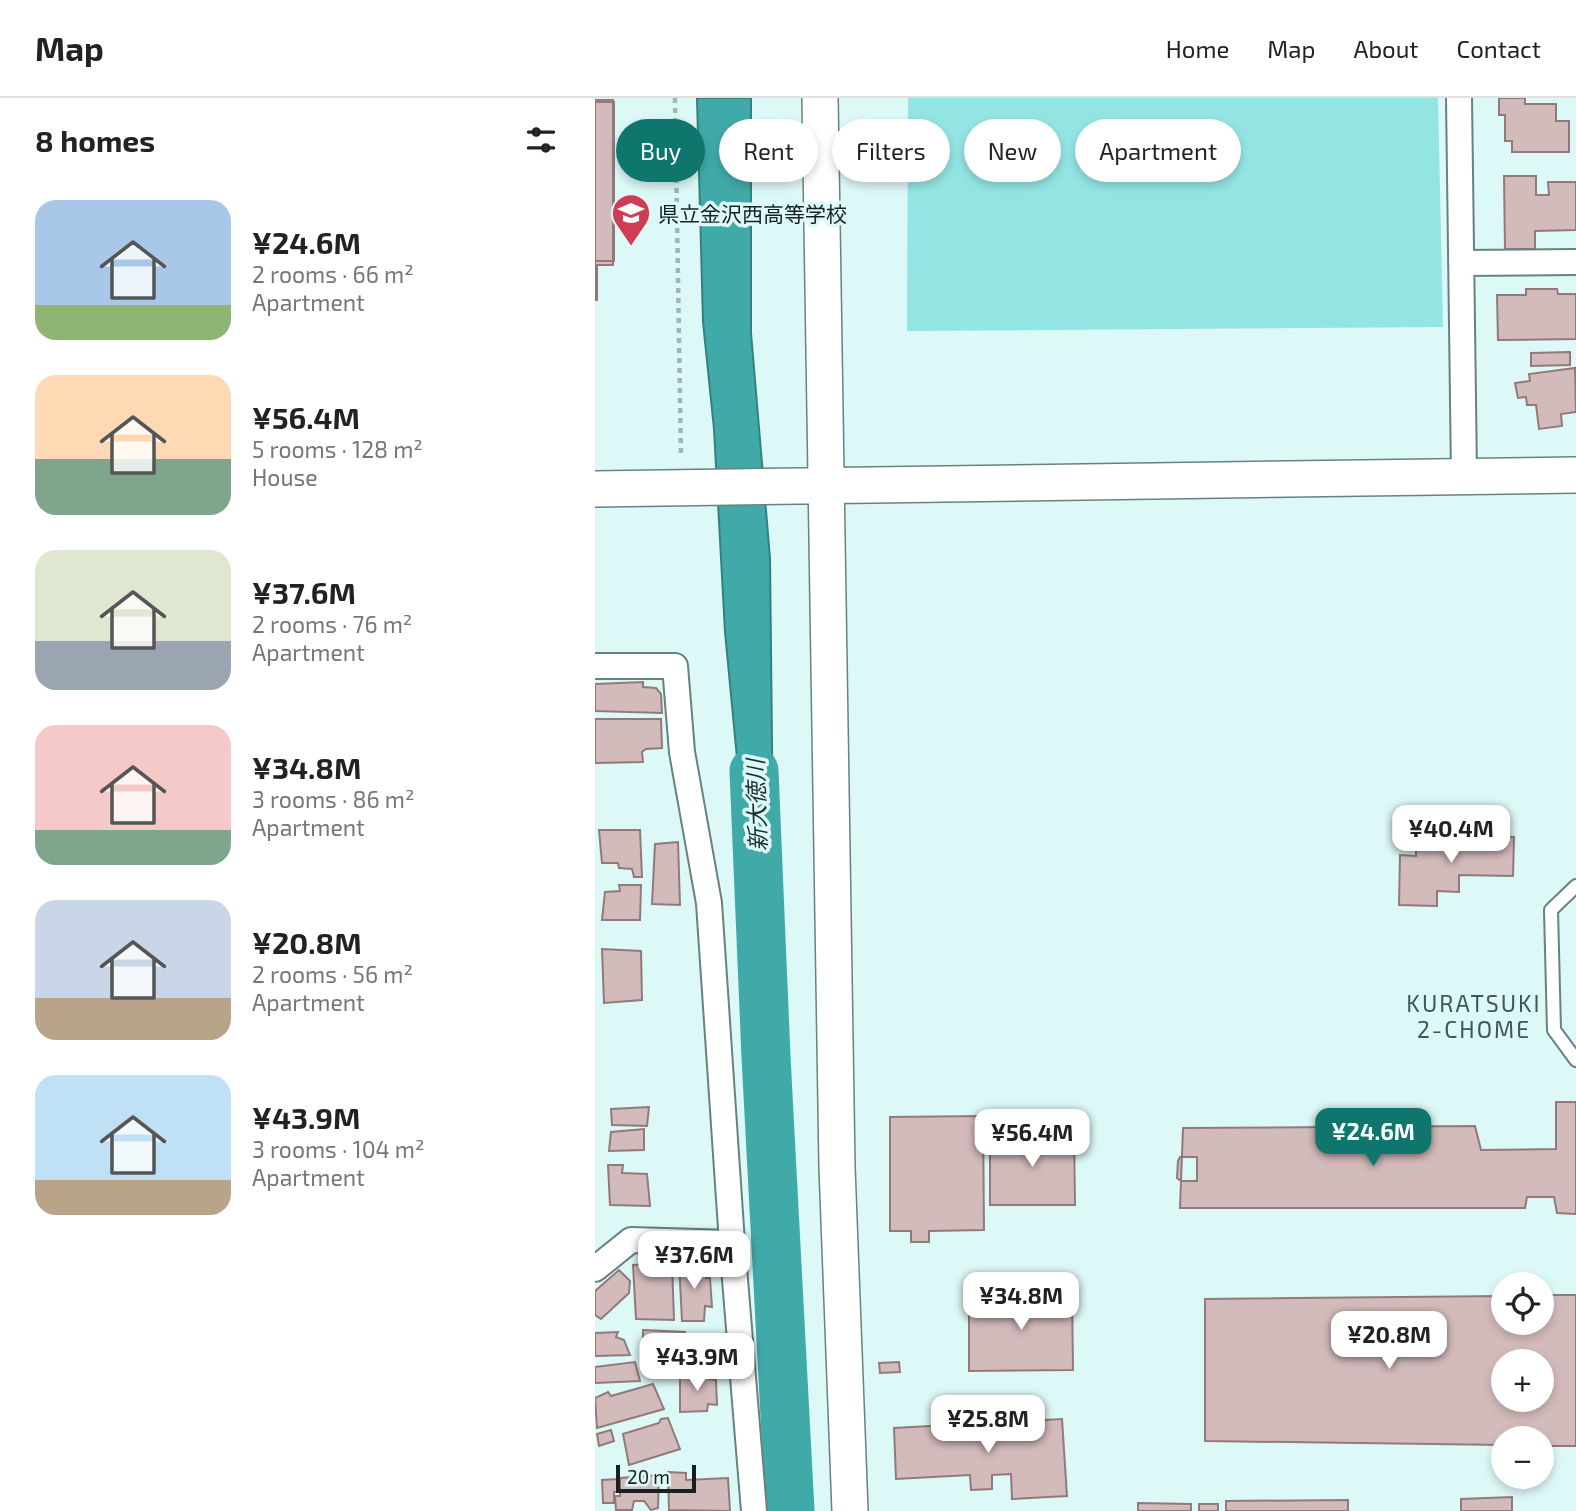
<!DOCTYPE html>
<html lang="en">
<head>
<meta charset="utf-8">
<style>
	:root { --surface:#fff; --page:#f2f2f2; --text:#222; --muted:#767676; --line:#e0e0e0; --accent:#0f766e }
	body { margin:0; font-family:"Exo 2","Noto Sans JP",sans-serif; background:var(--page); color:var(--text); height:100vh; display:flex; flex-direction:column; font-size:26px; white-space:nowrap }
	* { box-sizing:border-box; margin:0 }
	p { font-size:23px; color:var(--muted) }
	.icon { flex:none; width:38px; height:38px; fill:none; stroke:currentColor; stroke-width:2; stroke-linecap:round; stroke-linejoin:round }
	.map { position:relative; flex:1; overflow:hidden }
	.side { display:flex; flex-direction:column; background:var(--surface); width:595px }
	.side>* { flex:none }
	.banner { position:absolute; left:21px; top:21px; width:665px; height:63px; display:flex; gap:14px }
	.tools { position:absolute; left:896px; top:1174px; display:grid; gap:14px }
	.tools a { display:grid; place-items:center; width:63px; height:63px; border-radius:50%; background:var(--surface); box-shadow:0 4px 10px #0003; font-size:35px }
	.scale { position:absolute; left:21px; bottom:18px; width:80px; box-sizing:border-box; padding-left:7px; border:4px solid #172121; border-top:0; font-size:19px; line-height:24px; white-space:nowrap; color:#172121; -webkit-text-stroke:5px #dcf8f7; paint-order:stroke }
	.price { position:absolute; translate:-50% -60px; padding:0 16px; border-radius:14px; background:#fff; color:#222; font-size:23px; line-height:46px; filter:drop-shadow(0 2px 4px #0008) }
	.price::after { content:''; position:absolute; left:50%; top:42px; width:21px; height:16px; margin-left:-10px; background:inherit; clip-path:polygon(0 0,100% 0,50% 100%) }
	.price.active { background:var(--accent); color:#fff }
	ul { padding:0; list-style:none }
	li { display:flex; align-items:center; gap:21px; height:175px; padding:0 35px }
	li span { display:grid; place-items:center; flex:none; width:196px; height:140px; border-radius:21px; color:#555 }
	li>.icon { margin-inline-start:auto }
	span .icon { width:84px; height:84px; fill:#fffc; stroke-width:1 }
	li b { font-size:30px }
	h2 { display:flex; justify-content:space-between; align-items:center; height:84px; padding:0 35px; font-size:30px }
	.chip { padding:0 24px; border-radius:32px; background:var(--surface); box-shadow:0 4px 10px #0003; font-size:24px; line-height:63px }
	.chip.active { background:var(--accent); color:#fff }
	header { display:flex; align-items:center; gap:42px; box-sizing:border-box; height:98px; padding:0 35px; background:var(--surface); border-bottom:2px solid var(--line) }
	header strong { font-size:33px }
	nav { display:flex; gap:38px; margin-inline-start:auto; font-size:24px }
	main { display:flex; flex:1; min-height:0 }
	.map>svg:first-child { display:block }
	.green { fill:#93e5e3 }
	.water { fill:#40aaa9; stroke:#348180; stroke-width:2 }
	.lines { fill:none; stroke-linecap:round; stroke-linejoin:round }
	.river { stroke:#40aaa9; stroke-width:49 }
	.building { fill:#d4bbbb; stroke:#927a7b; stroke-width:2; fill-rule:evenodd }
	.lane-casing { stroke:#688281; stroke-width:16 }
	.street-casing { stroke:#688281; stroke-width:28 }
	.secondary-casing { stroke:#688281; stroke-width:38 }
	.path { stroke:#9fb6b5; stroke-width:4.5; stroke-dasharray:5 5; stroke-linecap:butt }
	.lane { stroke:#fff; stroke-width:12 }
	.street { stroke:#fff; stroke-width:24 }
	.secondary { stroke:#fff; stroke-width:35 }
	.labels { text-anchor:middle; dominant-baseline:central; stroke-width:7; stroke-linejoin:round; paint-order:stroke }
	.poi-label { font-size:21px; fill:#172121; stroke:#dcf8f7; text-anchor:start }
	.water-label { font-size:23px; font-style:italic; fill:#193130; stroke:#dcf8f7 }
	.neighbourhood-label { font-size:23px; letter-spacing:2px; fill:#3f5756; stroke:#dcf8f7 }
</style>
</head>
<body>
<header>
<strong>Map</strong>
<nav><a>Home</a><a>Map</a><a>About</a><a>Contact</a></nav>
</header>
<main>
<section class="side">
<h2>8 homes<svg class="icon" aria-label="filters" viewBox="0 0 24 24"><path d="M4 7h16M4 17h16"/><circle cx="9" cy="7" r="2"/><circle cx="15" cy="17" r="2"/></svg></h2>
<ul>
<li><span style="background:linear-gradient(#a9c7e8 75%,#8fb573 0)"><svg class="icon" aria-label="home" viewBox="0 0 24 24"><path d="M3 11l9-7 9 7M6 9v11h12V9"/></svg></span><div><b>¥24.6M</b><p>2 rooms · 66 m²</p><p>Apartment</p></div></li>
<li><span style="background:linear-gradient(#ffd9b3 60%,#7fa58c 0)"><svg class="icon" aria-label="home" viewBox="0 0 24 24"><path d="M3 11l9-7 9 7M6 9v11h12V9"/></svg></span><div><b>¥56.4M</b><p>5 rooms · 128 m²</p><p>House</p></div></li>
<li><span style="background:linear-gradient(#dfe7d0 65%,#9aa5b1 0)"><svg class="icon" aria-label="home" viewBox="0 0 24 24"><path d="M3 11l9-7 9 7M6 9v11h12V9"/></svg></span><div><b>¥37.6M</b><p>2 rooms · 76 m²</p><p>Apartment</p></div></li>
<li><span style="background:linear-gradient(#f6c9c9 75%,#7fa58c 0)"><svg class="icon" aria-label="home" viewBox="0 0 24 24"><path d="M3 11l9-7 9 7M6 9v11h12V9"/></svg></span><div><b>¥34.8M</b><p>3 rooms · 86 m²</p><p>Apartment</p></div></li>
<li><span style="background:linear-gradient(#c9d6e8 70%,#b9a48a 0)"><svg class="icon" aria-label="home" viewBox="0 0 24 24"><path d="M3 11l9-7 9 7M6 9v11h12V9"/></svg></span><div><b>¥20.8M</b><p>2 rooms · 56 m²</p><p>Apartment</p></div></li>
<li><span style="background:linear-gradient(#bfe0f5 75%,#b9a48a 0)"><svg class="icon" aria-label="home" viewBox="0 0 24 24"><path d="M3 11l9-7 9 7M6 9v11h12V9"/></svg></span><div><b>¥43.9M</b><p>3 rooms · 104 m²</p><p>Apartment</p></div></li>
</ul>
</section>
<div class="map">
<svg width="981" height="1413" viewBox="0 0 981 1413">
	<rect width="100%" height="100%" fill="#dcf8f7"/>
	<!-- green -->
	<path class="green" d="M313,0h530l5,229 -536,4z"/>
	<!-- water -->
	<path class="water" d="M102,0h54v235l19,225 3,278 -28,6 -20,-210 -11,-203 -11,-107z"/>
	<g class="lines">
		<!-- river -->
		<path class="river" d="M159,673l12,286 24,454"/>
	</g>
	<!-- building -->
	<path class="building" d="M904,0h26v6h31v17h13v31h-57v-11h-7v-26h-6z
		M0,2h18v165h-16v35h-2z
		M0,4h19v159h-19z
		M0,4h19v159h-19z
		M909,78h32v19h13l-1,-13h28v48l-41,1v18h-30z
		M931,191h31l1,5h18v45l-78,1 -1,-45h29z
		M975,254v13l-39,1v-13z
		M980,270l1,44 -15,2 1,12 -23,3 -3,-24h-9l-1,-8 -8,1 -3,-15 15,-2 -1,-7z
		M48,584v5l13,1 5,6 1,19 -67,-2v-27z
		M0,621h66l1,29 -16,1 -4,3 1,10 -48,1z
		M4,732h41l2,47h-8l-2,-8 -13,-1 -1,-5h-16z
		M821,737l98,2 -1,39 -54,-1v17l-22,-1v15l-38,-1 1,-50 16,1z
		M83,744l2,63 -28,-1 3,-60z
		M24,787h22l-1,35h-38l3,-28 15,-1z
		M7,851l39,2 1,49 -38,3z
		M961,1004h20v112l-19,-1 -3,-16h-27l-2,11h-345l3,-80 292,-2 6,24 75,-1z
		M54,1009l-2,19 -35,-1 -1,-16z
		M388,1018l1,114 -55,1v11h-18v-11h-21v-114z
		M49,1031v21l-35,1 2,-19z
		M395,1034h84l1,73h-85z
		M585,1059h17v24h-16l-4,-3 1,-17z
		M13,1067h15l-1,8 25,1 3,32 -40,-1z
		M84,1164h27v16h4l2,29 -7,-1 -1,15h-22z
		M77,1165l2,57 -38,-1 -3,-54z
		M24,1172l11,11 -1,12 -28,26 -6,-4v-24z
		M477,1195l1,77 -104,1v-77z
		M947,1197h34v151h-34v-8h-39v7l-298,-4v-142l298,-3v27h39zM908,1264h39v38h-39z
		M48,1232l42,2v17l15,2 -2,14h-50v-6h-5z
		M23,1234l-2,5 8,3 6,15 -35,1v-23z
		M40,1264l5,19 -45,2v-16z
		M304,1264l1,10 -20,1 -1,-10z
		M85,1276h29v5l7,1 1,25 -9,-1 -1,7 -27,1z
		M58,1286l11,25 -67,19 -2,-30 13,-6 3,4z
		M73,1320l12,31 -51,16 -6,-31 36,-11 2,-4z
		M467,1321l5,77 -55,3 -1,-25 -19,1v14l-21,1 -1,-15 -74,4 -2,-51z
		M16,1332l3,11 -15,5 -2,-12z
		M73,1374l18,1v7l42,-2 2,33 -61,-1z
		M64,1377l-1,33 -7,2 -7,-9h-10l-2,9h-16l-1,-14h5v-18z
		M23,1381v13h-4v11h-11l-1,-23z
		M917,1399v14h-51v-12z
		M753,1402v11h-122v-10z
		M543,1405l53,1v7h-53z
		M604,1406h19v7h-19z"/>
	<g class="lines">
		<!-- lane casing -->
		<g class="lane-casing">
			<path id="lane" d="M981,788l-25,24 3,120 22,30"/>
		</g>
		<!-- street casing -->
		<g class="street-casing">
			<path id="street" d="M864,0l5,377
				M866,165l115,-1
				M0,568h80l7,86 27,151 23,340 22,268
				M0,1171l36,-29 101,3"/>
		</g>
		<!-- secondary casing -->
		<g class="secondary-casing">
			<path id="secondary" d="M225,0l17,1069 13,344
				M0,391l981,-14"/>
		</g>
		<!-- path -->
		<path class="path" d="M80,0l6,360"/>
		<!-- lane -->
		<use href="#lane" class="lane"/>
		<!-- street -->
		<use href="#street" class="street"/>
		<!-- secondary -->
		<use href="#secondary" class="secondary"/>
	</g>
	<!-- icons -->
	<defs>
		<g id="school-pin" transform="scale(2.0125)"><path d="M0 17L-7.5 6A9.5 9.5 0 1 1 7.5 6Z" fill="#ce3d54" stroke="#dcf8f7"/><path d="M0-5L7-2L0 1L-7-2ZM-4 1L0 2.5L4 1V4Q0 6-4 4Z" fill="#fff"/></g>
	</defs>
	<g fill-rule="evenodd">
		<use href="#school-pin" x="36" y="115"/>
	</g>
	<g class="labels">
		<!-- poi labels -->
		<g class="poi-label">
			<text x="63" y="115">県立金沢西高等学校</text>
		</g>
		<!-- water labels -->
		<g class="water-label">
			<text transform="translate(161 707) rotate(-92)">新大徳川</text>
		</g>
		<!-- neighbourhood labels -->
		<g class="neighbourhood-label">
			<text x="879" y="905">KURATSUKI<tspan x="879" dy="26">2-CHOME</tspan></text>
		</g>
	</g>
</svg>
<div class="tools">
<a><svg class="icon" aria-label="locate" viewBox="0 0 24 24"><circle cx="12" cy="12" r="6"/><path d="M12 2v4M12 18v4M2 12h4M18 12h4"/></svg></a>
<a>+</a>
<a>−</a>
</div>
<div class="scale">20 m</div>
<b class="price" style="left:856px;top:767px">¥40.4M</b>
<b class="price active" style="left:778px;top:1070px">¥24.6M</b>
<b class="price" style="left:437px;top:1071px">¥56.4M</b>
<b class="price" style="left:99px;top:1193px">¥37.6M</b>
<b class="price" style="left:426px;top:1234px">¥34.8M</b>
<b class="price" style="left:794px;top:1273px">¥20.8M</b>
<b class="price" style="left:102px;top:1295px">¥43.9M</b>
<b class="price" style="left:393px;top:1357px">¥25.8M</b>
<div class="banner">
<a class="chip active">Buy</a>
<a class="chip">Rent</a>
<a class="chip">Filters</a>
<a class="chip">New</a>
<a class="chip">Apartment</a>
</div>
</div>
</main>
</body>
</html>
